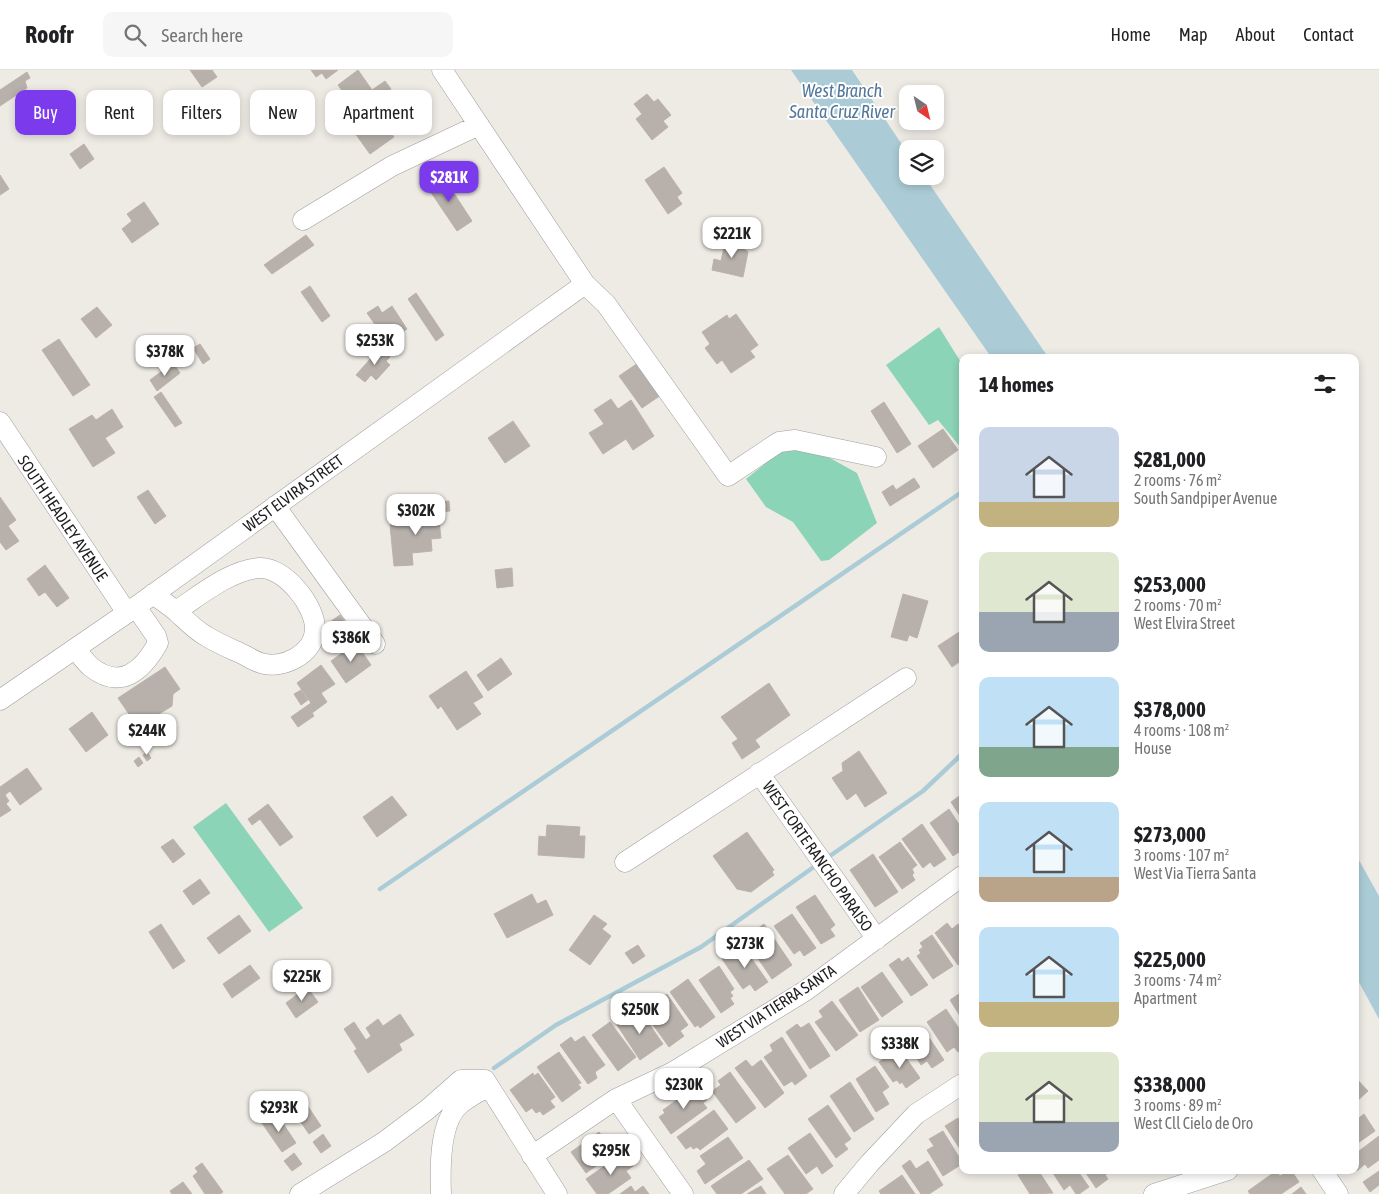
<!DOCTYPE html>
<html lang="en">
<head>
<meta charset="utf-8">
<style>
	:root { --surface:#fff; --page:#f6f6f6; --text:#202124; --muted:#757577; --line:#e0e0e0; --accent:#7c3aed }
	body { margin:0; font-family:"Asap Condensed",sans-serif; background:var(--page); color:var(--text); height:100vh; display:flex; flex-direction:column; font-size:19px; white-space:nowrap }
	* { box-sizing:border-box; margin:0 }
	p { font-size:16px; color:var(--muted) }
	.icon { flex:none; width:28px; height:28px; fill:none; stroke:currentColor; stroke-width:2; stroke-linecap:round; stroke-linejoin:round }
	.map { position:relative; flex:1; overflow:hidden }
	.side { position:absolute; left:959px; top:284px; width:400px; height:820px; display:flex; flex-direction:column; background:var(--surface); border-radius:10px; box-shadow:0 2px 8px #0003 }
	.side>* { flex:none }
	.top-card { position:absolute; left:15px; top:20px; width:475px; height:45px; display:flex; gap:10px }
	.needle { width:32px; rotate:145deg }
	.buttons { position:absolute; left:899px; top:15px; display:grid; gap:10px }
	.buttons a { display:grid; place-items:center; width:45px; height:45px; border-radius:10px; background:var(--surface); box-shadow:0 2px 8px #0003; font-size:25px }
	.price { position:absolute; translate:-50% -42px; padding:0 11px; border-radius:10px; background:#fff; color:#222; font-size:16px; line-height:32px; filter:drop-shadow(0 1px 2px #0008) }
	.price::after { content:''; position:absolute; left:50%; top:30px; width:15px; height:11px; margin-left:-8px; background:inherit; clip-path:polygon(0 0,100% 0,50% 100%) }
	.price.on { background:var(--accent); color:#fff }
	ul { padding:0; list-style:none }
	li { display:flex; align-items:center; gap:15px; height:125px; padding:0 20px }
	li span { display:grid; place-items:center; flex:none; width:140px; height:100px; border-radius:10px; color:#555 }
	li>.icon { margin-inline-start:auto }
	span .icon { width:60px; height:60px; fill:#fffc; stroke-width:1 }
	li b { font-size:21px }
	h2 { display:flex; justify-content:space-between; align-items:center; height:60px; padding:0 20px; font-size:21px }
	.chip { padding:0 18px; border-radius:10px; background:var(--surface); box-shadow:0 2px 8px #0003; font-size:18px; line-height:45px }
	.chip.on { background:var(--accent); color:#fff }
	header { display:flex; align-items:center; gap:30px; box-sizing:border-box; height:70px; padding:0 25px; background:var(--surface); border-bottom:1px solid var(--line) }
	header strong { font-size:24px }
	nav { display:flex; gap:28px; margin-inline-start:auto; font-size:18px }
	.search { width:350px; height:45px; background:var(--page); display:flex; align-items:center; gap:12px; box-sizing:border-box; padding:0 18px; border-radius:10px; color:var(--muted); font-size:19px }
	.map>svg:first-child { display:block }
	.pitch { fill:#8cd4b8 }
	.water { fill:#abccd6 }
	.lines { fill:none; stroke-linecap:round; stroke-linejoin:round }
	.stream { stroke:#abccd6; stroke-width:4.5 }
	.building { fill:#b7b0ab; stroke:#beb2a9 }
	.minor-casing { stroke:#9f9f9f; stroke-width:21 }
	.minor { stroke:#fff; stroke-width:20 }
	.labels { text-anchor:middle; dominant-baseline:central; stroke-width:4; stroke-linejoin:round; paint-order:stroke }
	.street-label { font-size:16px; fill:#1e1e1e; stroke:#fff }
	.water-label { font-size:18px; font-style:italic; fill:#53779b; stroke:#fff }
</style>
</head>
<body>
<header>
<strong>Roofr</strong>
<div class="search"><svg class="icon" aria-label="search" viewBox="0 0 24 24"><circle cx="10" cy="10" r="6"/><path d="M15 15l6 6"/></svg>Search here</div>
<nav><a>Home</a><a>Map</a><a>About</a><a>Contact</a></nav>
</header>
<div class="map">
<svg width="1379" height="1124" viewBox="0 0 1379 1124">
	<rect width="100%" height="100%" fill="#eeebe5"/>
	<!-- pitch -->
	<path class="pitch" d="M939,257l23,37v85l-24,-29 -9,5 -43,-60z
		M786,377l44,11 27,15 20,50 -48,37 -8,1 -28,-39 -27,-15 -20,-28z
		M226,733l77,105 -34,24 -76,-105z"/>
	<!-- water -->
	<path class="water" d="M791,0h61l55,82 1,24h16l124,181h-57z
		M1355,783l24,43v123l-24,-44z"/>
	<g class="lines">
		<!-- stream -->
		<path class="stream" d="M827,788l96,-67 39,-37
			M380,819l582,-397
			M494,998l62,-43 145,-78 117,-83"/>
	</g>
	<!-- building -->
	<path class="building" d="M190,0h22l5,7 -15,10z
		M311,0h27l-12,9 -4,-6 -6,4z
		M358,0l14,20 13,-9 6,8 -26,19 -6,-9 -22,15 -4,-5 15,-10 -10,-14z
		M27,2l3,6 -5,3 2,7 -27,18v-16z
		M647,24l7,8 4,-3 13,16 -8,6 5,6 -16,13 -16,-21 6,-5 -8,-10z
		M293,32l8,13 -21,13 -8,-13z
		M376,42l18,25 -24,17 -18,-25z
		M84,74l10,15 -14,10 -10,-15z
		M664,97l18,26 -5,4 5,7 -14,10 -23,-34z
		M0,105l9,14 -9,6z
		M442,105l30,46 -15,10 -31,-46z
		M144,132l15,22 -27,19 -10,-14 10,-8 -5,-7z
		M306,165l8,10 -42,29 -8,-9z
		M726,168l19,4 -1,7 4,3 -5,25 -31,-7 2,-11 7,2z
		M310,216l20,30 -8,6 -21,-30z
		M416,223l28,42 -8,6 -28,-42z
		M378,236l4,7 10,-7 15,23 -20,13 -20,-29z
		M97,237l15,18 -16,13 -15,-19z
		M736,244l22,31 -8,6 5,6 -24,16 -9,-13 -5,4 -12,-16 5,-4 -8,-12 25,-17 2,4z
		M59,269l31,46 -17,11 -31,-46z
		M200,274l10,15 -7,5 -10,-16z
		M380,278l10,9 -4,4 4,4 -14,15 -5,-5 -6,7 -9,-7z
		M173,293l7,10 -23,18 -7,-11z
		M638,293l23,32 -19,13 -23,-32z
		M161,322l21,31 -7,4 -21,-30z
		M611,329l7,10 13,-9 23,36 -21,14 -7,-11 -23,15 -14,-21 15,-9 -10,-14z
		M884,332l27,42 -14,9 -26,-42z
		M112,339l11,18 -18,11 10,15 -22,14 -24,-38 23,-14 4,5z
		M513,351l17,25 -25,17 -17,-25z
		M943,359l15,21 -25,18 -15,-22z
		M914,408l6,9 -30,19 -8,-14 11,-7 3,5z
		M148,420l18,26 -11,8 -18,-27z
		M0,427l16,23 -8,6 11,15 -13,9 -6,-8z
		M449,431l1,10 -12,1 3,26 -10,1 1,12 -20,2 1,12 -19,1 -4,-41 42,-4 -2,-18z
		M45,495l24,33 -12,9 -12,-15 -6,4 -12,-17z
		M512,498l1,18 -16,2 -2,-18z
		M903,524l25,7 -11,37 -8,-3 -2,6 -16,-4z
		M340,545l9,13 -16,11 -9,-13z
		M962,560v30l-10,7 -14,-21z
		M356,573l15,22 -25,18 -15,-22z
		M501,588l11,16 -24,17 -11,-16z
		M321,595l14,19 -14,9 6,9 -15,11 2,3 -16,11 -7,-10 20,-14 -14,-20z
		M165,597l15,22 -7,5 -1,12 -13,8 6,10 -10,6 -6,-9 -10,8 -21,-31z
		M466,601l17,26 -10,6 8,11 -24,16 -16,-24 -3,3 -9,-13z
		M769,613l21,32 -35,25 5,7 -18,12 -10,-16 6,-4 -17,-22z
		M301,620l7,10 -7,5 -7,-11z
		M92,642l16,23 -22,17 -17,-23z
		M859,681l28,42 -22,14 -9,-14 -9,7 -15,-22 11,-7 -1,-8z
		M147,682l4,6 -4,3 -4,-6z
		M139,687l4,6 -5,4 -4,-6z
		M27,698l15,21 -22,16 -10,-14 -5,4 4,6 -3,3 5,6 -11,7v-30z
		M962,724v25l-11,-17z
		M392,726l15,19 -30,22 -14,-20z
		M268,734l25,33 -13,9 -20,-27 -8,6 -4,-6z
		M949,739l13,20v4l-2,2 2,3 -3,2 3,5v5l-9,6 -23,-33z
		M922,754l24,35 -12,8 -4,-5 -7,6 -21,-29z
		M547,755l33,2 -1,9h6l-1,22 -46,-3 1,-19 7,1z
		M747,762l27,38 -2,2 2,3 -23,17 -14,-3 -24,-33z
		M173,769l12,15 -12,9 -12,-16z
		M900,772l17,23 -5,4 2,4 -2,2 3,5 -13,9 -23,-32z
		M873,784l25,38 -23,15 -25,-37z
		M200,809l10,14 -17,12 -10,-14z
		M532,824l5,10 9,-4 7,15 -46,23 -13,-24z
		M815,825l20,30 -5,4 5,7 -14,8 -25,-37z
		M792,844l24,34 -12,8 -4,-6 -6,4 -20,-28z
		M239,845l12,16 -32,23 -12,-16z
		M594,845l13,9 -5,5 9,7 -21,29 -21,-15z
		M947,853l5,6 6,-5 4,6v32l-4,3 -23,-32z
		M161,854l24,37 -12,8 -24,-37z
		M764,854l28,41 -20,14 -28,-41z
		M932,865l21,31 -20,13 -16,-23 4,-3 -2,-3 4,-3 -3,-4z
		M638,875l7,11 -12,8 -8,-11z
		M742,875l26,37 -13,9 -5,-7 -7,5 -21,-30z
		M908,887l20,28 -17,11 -22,-31 10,-7 3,4z
		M250,895l10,13 -28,20 -9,-14z
		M719,896l15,23 -4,3 3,4 -3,2 4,6 -13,9 -22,-33z
		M882,902l21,30 -21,15 -21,-30z
		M688,909l27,38 -15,11 -2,-3 -3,2 -25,-35z
		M307,917l11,15 -22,16 -10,-15z
		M858,917l21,33 -19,12 -21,-32z
		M962,922v27l-12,-19z
		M667,924l21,31 -8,6 4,5 -15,11 -26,-36z
		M832,931l26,34 -22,16 -21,-29 8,-5 -4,-6z
		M639,939l24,35 -23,16 -23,-35z
		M946,939l16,24v16l-4,3 -4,-5 -7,5 -20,-30z
		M400,944l14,21 -15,9 3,6 -34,23 -14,-22 3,-2 -13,-20 10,-7 12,18 5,-4 -5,-8 12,-9 5,7z
		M610,952l26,35 -18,14 -26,-36z
		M809,953l21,33 -20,13 -24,-37 11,-8 4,4z
		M926,963l18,27 -12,8 -5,-7 -6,4 -13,-21z
		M584,966l21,29 -10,7 2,6 -9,6 -28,-39 11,-8 4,5z
		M782,967l25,39 -12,9 -3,-4 -8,5 -20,-29 9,-6 -3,-6z
		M899,978l21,30 -14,10 -4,-6 -2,2 -3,-4 -4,2 -14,-20z
		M559,982l22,31 -3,1 3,4 -19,14 -25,-35z
		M746,990l6,7 9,-7 23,33 -19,15 -30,-40z
		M875,996l14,21 -7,5 7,12 -13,8 -20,-33z
		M730,1002l26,36 -20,15 -24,-32 9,-6 -3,-4z
		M533,1003l1,3 4,-3 17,24 -5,4 5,6 -12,8 -3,-4 -4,2 -4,-5 -6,4 -16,-22z
		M1355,1007l13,14 -13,12z
		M850,1012l24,37 -20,13 -24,-36z
		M696,1016l11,14 -4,3 4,5 -36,26 -12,-17 6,-4 -2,-3z
		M301,1026l20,30 -12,8 -20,-29z
		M828,1035l23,34 -7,5 4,5 -12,9 -28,-39z
		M714,1040l14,19 -28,21 -3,-3 -4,2 -2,-3 -5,3 -9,-12z
		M276,1043l20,30 -14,9 -20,-29z
		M1364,1044l11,17 -20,14v-24z
		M958,1048l4,4v30l-17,-26z
		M943,1061l19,31v2l-19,12 -16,-26 7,-4 -5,-7z
		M599,1062l7,10 5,-4 8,12 -33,23 -15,-21z
		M810,1063l23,33 -11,8 -5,-8 -11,8 -18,-26z
		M323,1064l8,12 -10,7 -8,-11z
		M1379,1066v24l-11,8 -3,-4 -8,7 -2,-2v-15z
		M728,1067l15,21 -38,26 -8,-13 9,-7 -6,-8z
		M294,1083l8,11 -10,7 -8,-10z
		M623,1083l10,13 -7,5 5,7 -23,16h-11l-11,-15z
		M788,1085l25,34 -7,5h-21l-18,-25z
		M749,1090l14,19 -22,15h-24l-6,-8z
		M910,1090l6,9 12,-8 15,24 -14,9h-8l-19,-28z
		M202,1093l21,29 -3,2h-15l-12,-18 5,-4 -3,-4z
		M1025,1100h13l15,23 -23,1 -12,-19z
		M1051,1100h26l12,17 -10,7h-3l-6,-9 -6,5z
		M1084,1100h28l-7,5 3,4 -12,9z
		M1289,1100h2l8,12 -18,12h-31l-2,-3 28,-20 4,5z
		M1379,1101v14l-9,7 -7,-10z
		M902,1105l13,19h-34l-2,-3z
		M183,1112l9,12h-20l-2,-3z
		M631,1116l4,6 8,-6 6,8h-29z
		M761,1116l5,8h-19z
		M1301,1117l5,7h-14z"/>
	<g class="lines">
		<!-- minor casing -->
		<g class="minor-casing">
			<path id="minor" d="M442,0l143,214 21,20 122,172 51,-34 16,-2 81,17
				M303,150l89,-54 87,-41
				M0,352l127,191
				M275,436l100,138
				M153,524c8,6 17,12 24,18 10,9 18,18 29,24 11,7 23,12 34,17 7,3 14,8 21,10 21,7 53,-9 54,-33 1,-24 -31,-64 -56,-62 -29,2 -60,28 -83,43
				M75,579c5,5 10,13 16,18 30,24 52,3 67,-24l-2,-7 -20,-29
				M0,630l127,-87 458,-329
				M759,703l118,166
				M625,792l281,-184
				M616,1029l67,95
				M532,1086l84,-57 57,-27 132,-81 157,-115
				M1322,1100l16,24
				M300,1124l84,-52 44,-33 33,-29h24l72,114
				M441,1124c-1,-25 -2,-71 18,-89 8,-7 20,-13 29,-19
				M844,1124l25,-30 47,-50 46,-30
				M1154,1124l74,-24"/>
		</g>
		<!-- minor -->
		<use href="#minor" class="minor"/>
	</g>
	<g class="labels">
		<!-- street labels -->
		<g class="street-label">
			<text transform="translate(293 423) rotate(-36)">WEST ELVIRA STREET</text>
			<text transform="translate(63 448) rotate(56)">SOUTH HEADLEY AVENUE</text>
			<text transform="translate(818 786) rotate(55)">WEST CORTE RANCHO PARAISO</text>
			<text transform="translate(776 936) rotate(-33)">WEST VIA TIERRA SANTA</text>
		</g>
		<!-- water labels -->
		<g class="water-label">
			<text x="842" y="20">West Branch<tspan x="842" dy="21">Santa Cruz River</tspan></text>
		</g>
	</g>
</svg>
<div class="buttons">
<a><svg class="needle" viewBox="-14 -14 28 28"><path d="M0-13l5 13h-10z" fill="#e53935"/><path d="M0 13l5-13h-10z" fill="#757577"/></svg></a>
<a><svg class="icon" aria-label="layers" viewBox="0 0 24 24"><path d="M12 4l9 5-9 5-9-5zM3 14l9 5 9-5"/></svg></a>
</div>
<b class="price on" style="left:449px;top:133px">$281K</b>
<b class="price" style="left:732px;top:189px">$221K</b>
<b class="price" style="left:375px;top:296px">$253K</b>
<b class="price" style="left:165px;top:307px">$378K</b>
<b class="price" style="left:416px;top:466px">$302K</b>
<b class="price" style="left:351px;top:593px">$386K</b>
<b class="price" style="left:147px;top:686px">$244K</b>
<b class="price" style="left:745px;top:899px">$273K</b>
<b class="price" style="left:302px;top:932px">$225K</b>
<b class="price" style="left:640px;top:965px">$250K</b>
<b class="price" style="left:900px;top:999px">$338K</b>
<b class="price" style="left:684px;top:1040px">$230K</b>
<b class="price" style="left:279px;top:1063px">$293K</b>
<b class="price" style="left:611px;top:1106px">$295K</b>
<div class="top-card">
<a class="chip on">Buy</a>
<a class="chip">Rent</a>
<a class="chip">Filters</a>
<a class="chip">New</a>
<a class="chip">Apartment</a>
</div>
<section class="side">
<h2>14 homes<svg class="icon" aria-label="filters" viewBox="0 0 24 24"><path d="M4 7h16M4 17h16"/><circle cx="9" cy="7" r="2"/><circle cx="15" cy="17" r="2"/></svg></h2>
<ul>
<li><span style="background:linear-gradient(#c9d6e8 75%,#c2b280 0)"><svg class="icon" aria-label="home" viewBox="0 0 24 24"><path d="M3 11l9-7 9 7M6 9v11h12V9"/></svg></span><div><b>$281,000</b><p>2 rooms · 76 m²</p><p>South Sandpiper Avenue</p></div></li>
<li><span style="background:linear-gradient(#dfe7d0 60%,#9aa5b1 0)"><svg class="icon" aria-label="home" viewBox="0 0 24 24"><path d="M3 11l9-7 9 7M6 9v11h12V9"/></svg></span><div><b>$253,000</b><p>2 rooms · 70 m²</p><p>West Elvira Street</p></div></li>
<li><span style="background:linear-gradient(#bfe0f5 70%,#7fa58c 0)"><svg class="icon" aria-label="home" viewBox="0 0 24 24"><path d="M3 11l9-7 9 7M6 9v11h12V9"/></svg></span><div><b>$378,000</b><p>4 rooms · 108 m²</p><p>House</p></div></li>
<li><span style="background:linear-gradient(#bfe0f5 75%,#b9a48a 0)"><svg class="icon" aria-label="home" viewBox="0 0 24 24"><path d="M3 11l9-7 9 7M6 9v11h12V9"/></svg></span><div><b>$273,000</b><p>3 rooms · 107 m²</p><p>West Via Tierra Santa</p></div></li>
<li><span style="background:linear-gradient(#bfe0f5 75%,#c2b280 0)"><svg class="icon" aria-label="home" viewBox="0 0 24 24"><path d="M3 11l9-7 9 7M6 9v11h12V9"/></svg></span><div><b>$225,000</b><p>3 rooms · 74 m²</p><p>Apartment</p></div></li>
<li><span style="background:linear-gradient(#dfe7d0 70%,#9aa5b1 0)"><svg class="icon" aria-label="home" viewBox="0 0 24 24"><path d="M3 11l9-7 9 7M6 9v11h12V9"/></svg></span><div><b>$338,000</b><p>3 rooms · 89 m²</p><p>West Cll Cielo de Oro</p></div></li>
</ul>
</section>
</div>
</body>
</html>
